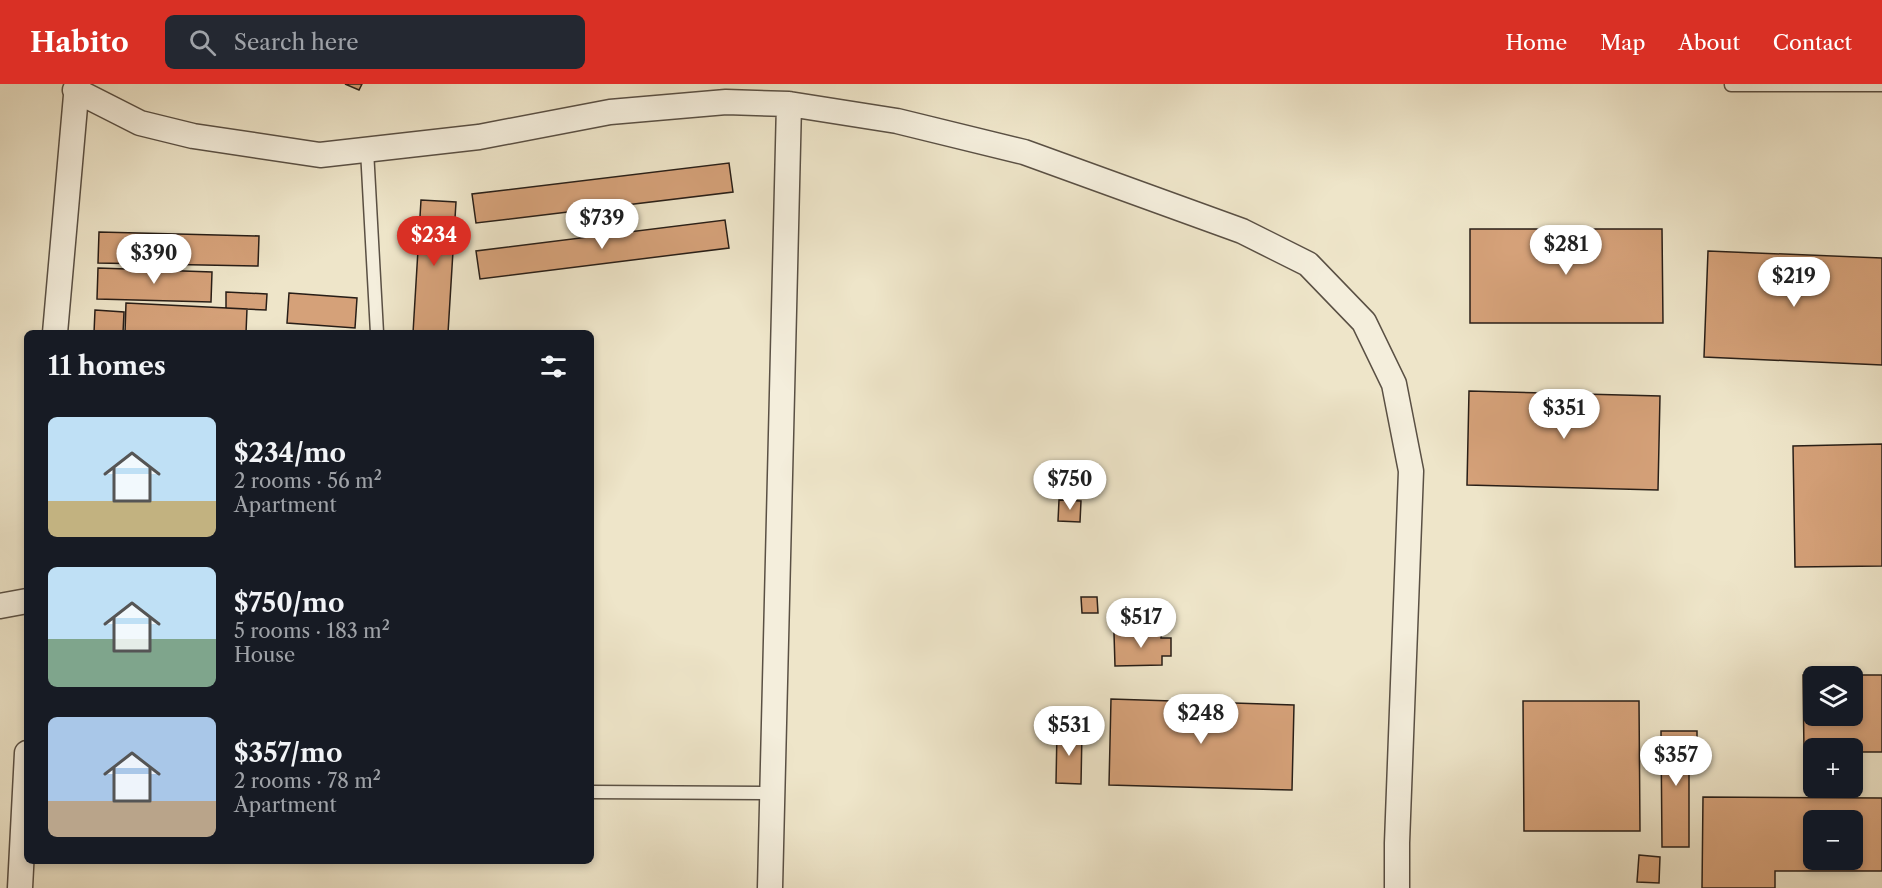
<!DOCTYPE html>
<html lang="en">
<head>
<meta charset="utf-8">
<style>
	:root { --surface:#171b24; --page:#242831; --text:#f1f3f6; --muted:#9ea1a6; --accent:#d93025 }
	body { margin:0; font-family:"Libre Caslon Text",serif; background:var(--page); color:var(--text); height:100vh; display:flex; flex-direction:column; font-size:22px; white-space:nowrap }
	* { box-sizing:border-box; margin:0 }
	p { font-size:20px; color:var(--muted) }
	.icon { flex:none; width:33px; height:33px; fill:none; stroke:currentColor; stroke-width:2; stroke-linecap:round; stroke-linejoin:round }
	.map { position:relative; flex:1; overflow:hidden }
	.details { position:absolute; left:24px; top:246px; width:570px; height:534px; display:flex; flex-direction:column; background:var(--surface); border-radius:9px; box-shadow:0 3px 9px #0003 }
	.details>* { flex:none }
	.tools { position:absolute; left:1803px; top:582px; display:grid; gap:12px }
	.tools a { display:grid; place-items:center; width:60px; height:60px; border-radius:9px; background:var(--surface); box-shadow:0 3px 9px #0003; font-size:30px }
	.price { position:absolute; translate:-50% -51px; padding:0 14px; border-radius:21px; background:#fff; color:#222; font-size:20px; line-height:39px; filter:drop-shadow(0 2px 3px #0008) }
	.price::after { content:''; position:absolute; left:50%; top:36px; width:18px; height:14px; margin-left:-9px; background:inherit; clip-path:polygon(0 0,100% 0,50% 100%) }
	.price.on { background:var(--accent); color:#fff }
	ul { padding:0; list-style:none }
	li { display:flex; align-items:center; gap:18px; height:150px; padding:0 24px }
	li span { display:grid; place-items:center; flex:none; width:168px; height:120px; border-radius:9px; color:#555 }
	li>.icon { margin-inline-start:auto }
	span .icon { width:72px; height:72px; fill:#fffc; stroke-width:1 }
	li b { font-size:26px }
	h2 { display:flex; justify-content:space-between; align-items:center; height:72px; padding:0 24px; font-size:26px }
	header { display:flex; align-items:center; gap:36px; box-sizing:border-box; height:84px; padding:0 30px; background:var(--accent); color:#fff }
	header strong { font-size:28px }
	nav { display:flex; gap:33px; margin-inline-start:auto; font-size:21px }
	.search { width:420px; height:54px; background:var(--page); display:flex; align-items:center; gap:15px; box-sizing:border-box; padding:0 21px; border-radius:9px; color:var(--muted); font-size:22px }
	.map>svg:first-child { display:block }
	.building { fill:#d5a179; stroke:#281e17; stroke-width:1.5; fill-rule:evenodd }
	.lines { fill:none; stroke-linecap:round; stroke-linejoin:round }
	.service-casing { stroke:#5a5044; stroke-width:15 }
	.minor-casing { stroke:#5a5044; stroke-width:27 }
	.service { stroke:#f4eedc; stroke-width:12 }
	.minor { stroke:#f4eedc; stroke-width:24 }
</style>
</head>
<body>
<header>
<strong>Habito</strong>
<div class="search"><svg class="icon" aria-label="search" viewBox="0 0 24 24"><circle cx="10" cy="10" r="6"/><path d="M15 15l6 6"/></svg>Search here</div>
<nav><a>Home</a><a>Map</a><a>About</a><a>Contact</a></nav>
</header>
<div class="map">
<svg width="1882" height="804" viewBox="0 0 1882 804">
	<rect width="100%" height="100%" fill="#eee5c9"/>
	<filter id="stains"><feTurbulence type="fractalNoise" baseFrequency=".00333" numOctaves="4"/><feColorMatrix values="0 0 0 0 .2 0 0 0 0 .09 0 0 0 0 .02 0 0 0 .5 -.17"/></filter>
	<radialGradient id="worn" r=".72"><stop offset=".6" stop-color="#630" stop-opacity="0"/><stop offset="1" stop-color="#630" stop-opacity=".3"/></radialGradient>
	<!-- building -->
	<path class="building" d="M345,0h17l-3,6z
		M729,79l4,29 -257,31 -4,-29z
		M421,116l35,2 -8,131h-35z
		M725,136l4,28 -249,31 -4,-28z
		M1470,145h192l1,94h-193z
		M99,148l160,4 -1,30 -160,-3z
		M1708,167l174,7v107l-178,-8z
		M98,184l114,4 -1,30 -114,-3z
		M226,208l41,2 -1,16 -40,-2z
		M289,209l68,5 -2,30 -68,-5z
		M126,219l121,6 -1,24h-121z
		M95,226l29,2 -1,21h-29z
		M1469,307l191,5 -2,94 -191,-5z
		M1882,360v122l-87,1 -2,-121z
		M1059,416l22,1 -1,21 -22,-1z
		M1081,513h16l1,16h-16z
		M1161,548v6h10v18h-9v9l-47,1 -1,-33z
		M1803,591h79v77h-30v-4h-38v5h-10zM1814,592h38v40h-38z
		M1111,615l183,6 -2,85 -183,-5z
		M1523,617h116l1,130h-116z
		M1057,646l25,1 -1,53 -25,-1z
		M1661,647h36v18h-8v98h-27z
		M1703,713l179,1v73h-107v17h-73zM1814,736h38v40h-38z
		M1639,771l21,2 -1,26 -22,-1z"/>
	<g class="lines">
		<!-- service casing -->
		<g class="service-casing">
			<path id="service" d="M1731,1h151
				M367,66l10,183
				M591,708l182,1"/>
		</g>
		<!-- minor casing -->
		<g class="minor-casing">
			<path id="minor" d="M75,6l65,33 53,13 127,19 159,-18 131,-25 116,-10 63,2 108,17 127,31 218,79 66,33 56,58 30,62 17,87 -14,372v45
				M55,249l22,-249
				M0,522l27,-5
				M20,804l7,-135
				M770,804l19,-784"/>
		</g>
		<!-- service -->
		<use href="#service" class="service"/>
		<!-- minor -->
		<use href="#minor" class="minor"/>
	</g>
	<rect width="100%" height="100%" filter="url(#stains)"/>
	<rect width="100%" height="100%" fill="url(#worn)"/>
</svg>
<div class="tools">
<a><svg class="icon" aria-label="layers" viewBox="0 0 24 24"><path d="M12 4l9 5-9 5-9-5zM3 14l9 5 9-5"/></svg></a>
<a>+</a>
<a>−</a>
</div>
<b class="price" style="left:602px;top:166px">$739</b>
<b class="price on" style="left:434px;top:183px">$234</b>
<b class="price" style="left:1566px;top:192px">$281</b>
<b class="price" style="left:154px;top:201px">$390</b>
<b class="price" style="left:1794px;top:224px">$219</b>
<b class="price" style="left:1564px;top:356px">$351</b>
<b class="price" style="left:1070px;top:427px">$750</b>
<b class="price" style="left:1141px;top:565px">$517</b>
<b class="price" style="left:1201px;top:661px">$248</b>
<b class="price" style="left:1069px;top:673px">$531</b>
<b class="price" style="left:1676px;top:703px">$357</b>
<section class="details">
<h2>11 homes<svg class="icon" aria-label="filters" viewBox="0 0 24 24"><path d="M4 7h16M4 17h16"/><circle cx="9" cy="7" r="2"/><circle cx="15" cy="17" r="2"/></svg></h2>
<ul>
<li><span style="background:linear-gradient(#bfe0f5 70%,#c2b280 0)"><svg class="icon" aria-label="home" viewBox="0 0 24 24"><path d="M3 11l9-7 9 7M6 9v11h12V9"/></svg></span><div><b>$234/mo</b><p>2 rooms · 56 m²</p><p>Apartment</p></div></li>
<li><span style="background:linear-gradient(#bfe0f5 60%,#7fa58c 0)"><svg class="icon" aria-label="home" viewBox="0 0 24 24"><path d="M3 11l9-7 9 7M6 9v11h12V9"/></svg></span><div><b>$750/mo</b><p>5 rooms · 183 m²</p><p>House</p></div></li>
<li><span style="background:linear-gradient(#a9c7e8 70%,#b9a48a 0)"><svg class="icon" aria-label="home" viewBox="0 0 24 24"><path d="M3 11l9-7 9 7M6 9v11h12V9"/></svg></span><div><b>$357/mo</b><p>2 rooms · 78 m²</p><p>Apartment</p></div></li>
</ul>
</section>
</div>
</body>
</html>
